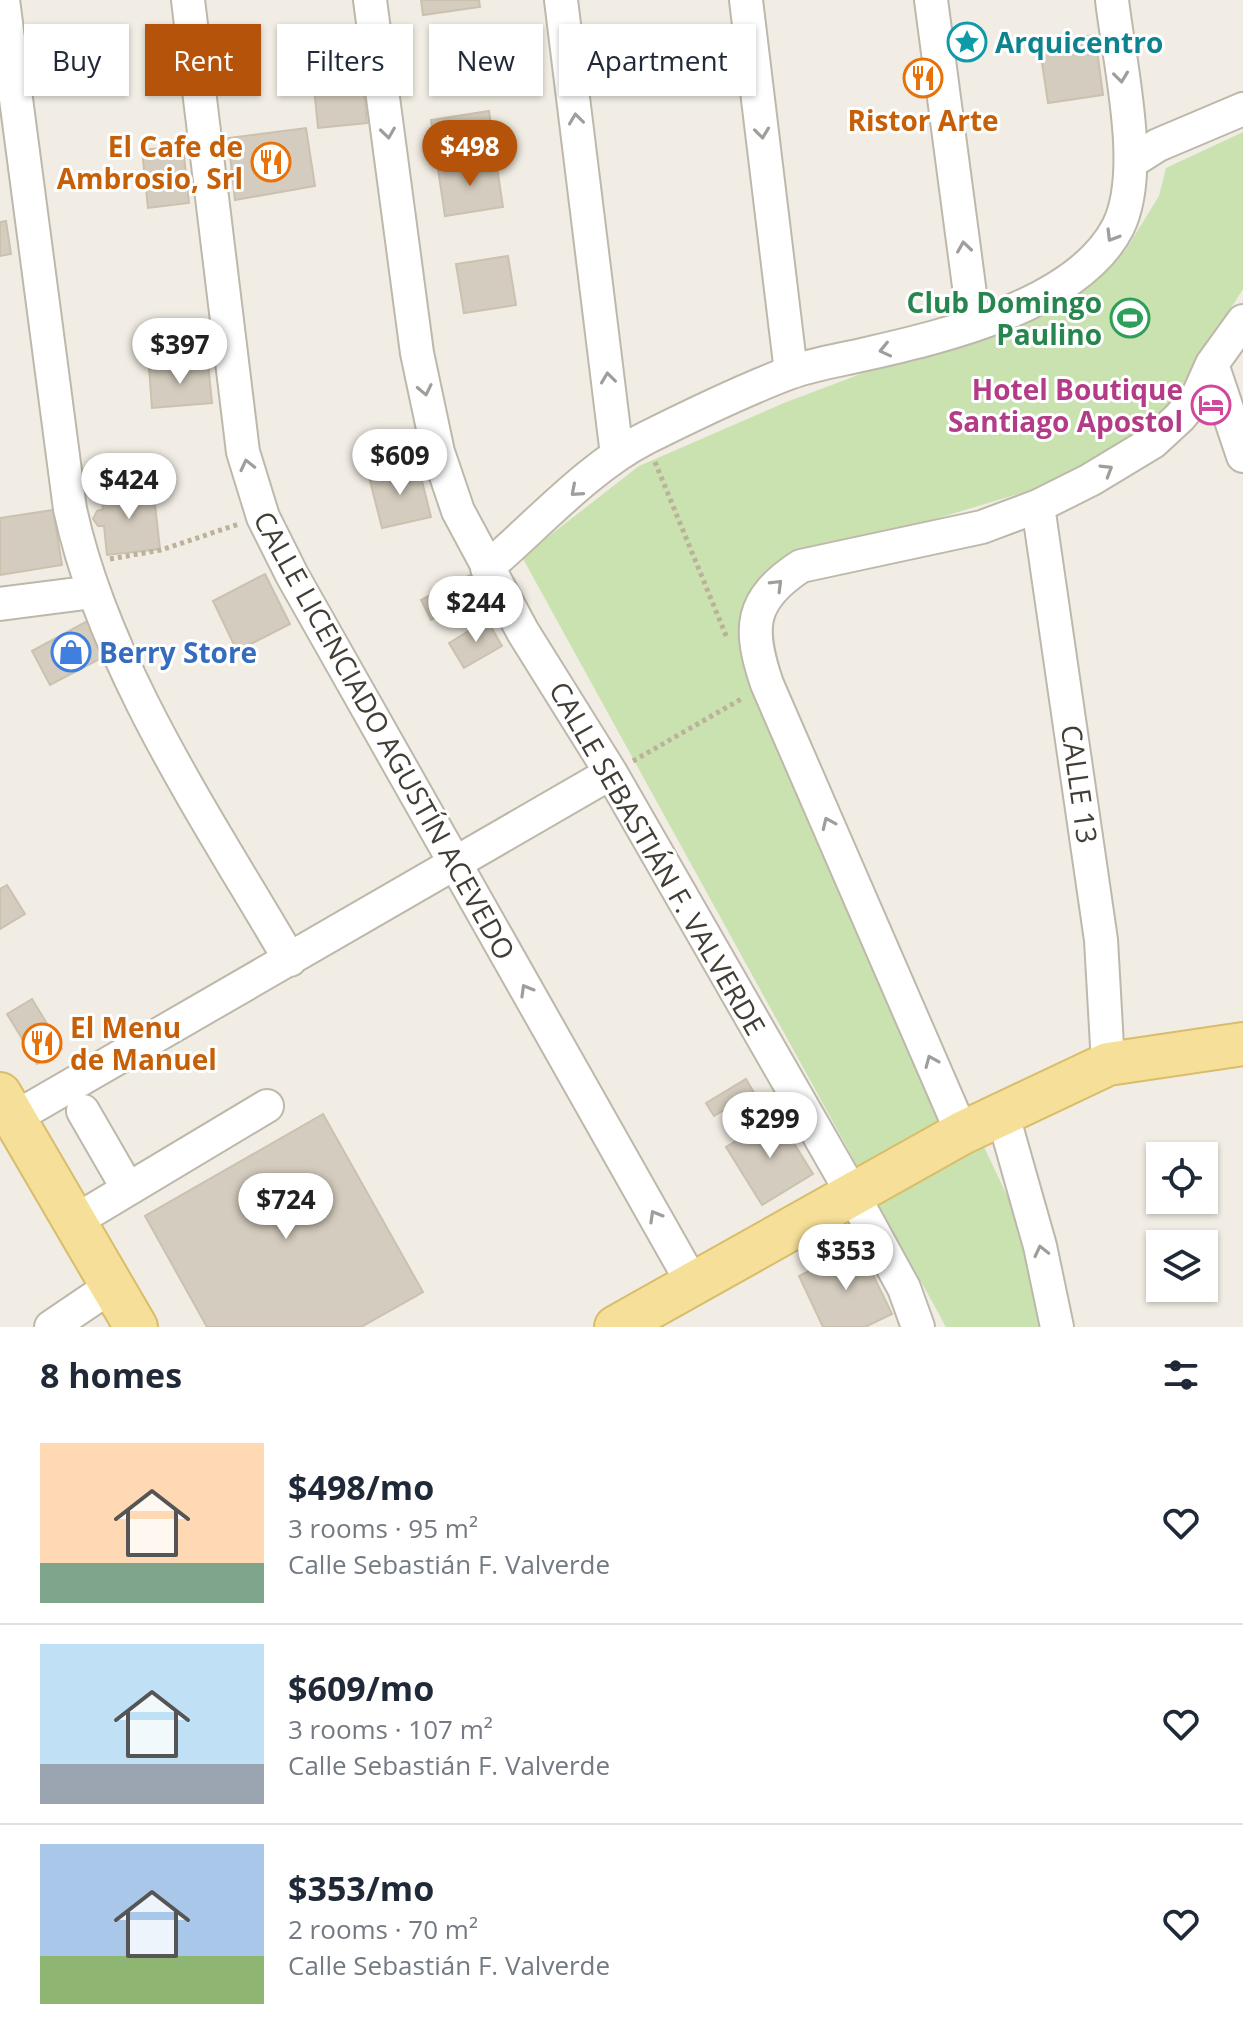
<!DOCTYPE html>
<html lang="en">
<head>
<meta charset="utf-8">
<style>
	:root { --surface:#fff; --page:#f6f6f7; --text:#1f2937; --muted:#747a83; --line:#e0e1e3; --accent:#b45309 }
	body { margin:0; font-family:"Open Sans",sans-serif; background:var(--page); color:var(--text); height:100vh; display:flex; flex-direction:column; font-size:30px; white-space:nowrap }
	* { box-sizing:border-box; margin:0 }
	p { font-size:26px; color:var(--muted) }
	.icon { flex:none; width:44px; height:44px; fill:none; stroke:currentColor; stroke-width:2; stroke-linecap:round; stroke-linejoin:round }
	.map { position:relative; height:1327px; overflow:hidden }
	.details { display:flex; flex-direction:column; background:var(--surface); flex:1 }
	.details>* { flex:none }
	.banner { position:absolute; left:24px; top:24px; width:800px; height:72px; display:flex; gap:16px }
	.tools { position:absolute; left:1146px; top:1142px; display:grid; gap:16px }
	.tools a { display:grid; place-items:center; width:72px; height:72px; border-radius:0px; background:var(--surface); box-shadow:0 2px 6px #0004; font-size:40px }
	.price { position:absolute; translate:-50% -68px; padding:0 18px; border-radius:28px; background:#fff; color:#222; font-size:26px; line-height:52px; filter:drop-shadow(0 2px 4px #0008) }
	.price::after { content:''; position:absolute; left:50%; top:48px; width:24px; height:18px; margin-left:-12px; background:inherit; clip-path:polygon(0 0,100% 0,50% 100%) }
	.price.current { background:var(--accent); color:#fff }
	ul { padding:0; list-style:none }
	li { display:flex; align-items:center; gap:24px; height:200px; padding:0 40px }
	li+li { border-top:2px solid var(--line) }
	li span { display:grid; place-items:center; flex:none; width:224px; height:160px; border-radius:0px; color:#555 }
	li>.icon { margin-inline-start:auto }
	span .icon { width:96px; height:96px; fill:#fffc; stroke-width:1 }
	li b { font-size:34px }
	h2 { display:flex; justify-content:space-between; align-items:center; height:96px; padding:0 40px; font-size:34px }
	.pill { padding:0 28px; border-radius:0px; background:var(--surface); box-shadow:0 2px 6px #0004; font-size:28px; line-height:72px }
	.pill.current { background:var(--accent); color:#fff }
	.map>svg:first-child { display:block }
	.green { fill:#c9e2b0 }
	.building { fill:#d4ccbe; stroke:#cbc1af; stroke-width:2 }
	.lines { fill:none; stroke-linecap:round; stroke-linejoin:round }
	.minor-casing { stroke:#beb8ab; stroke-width:36 }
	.major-casing { stroke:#d9bd6a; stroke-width:46 }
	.path { stroke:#bcb19a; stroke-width:5; stroke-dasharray:4 4; stroke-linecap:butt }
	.minor { stroke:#fff; stroke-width:32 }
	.major { stroke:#f6df98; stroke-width:42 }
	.oneway { stroke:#a09e9a }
	.labels { text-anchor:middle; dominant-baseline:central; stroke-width:6; stroke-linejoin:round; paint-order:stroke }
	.culture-label { font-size:28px; font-weight:bold; fill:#0d838f; stroke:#fff; text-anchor:start }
	.food-label { font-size:28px; font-weight:bold; fill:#c56008; stroke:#fff }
	.leisure-label { font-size:28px; font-weight:bold; fill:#27864d; stroke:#fff; text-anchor:end }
	.hotel-label { font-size:28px; font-weight:bold; fill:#b23c85; stroke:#fff; text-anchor:end }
	.shop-label { font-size:28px; font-weight:bold; fill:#366cbe; stroke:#fff; text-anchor:start }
	.street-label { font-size:28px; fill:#423e35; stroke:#fff }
</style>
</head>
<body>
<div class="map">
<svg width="1243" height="1327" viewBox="0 0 1243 1327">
	<rect width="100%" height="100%" fill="#f1ede4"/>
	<!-- green -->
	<path class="green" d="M1243,132v157l-108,170 -300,90 -62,34 -20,80 261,547 33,117h-101l-424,-770 117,-91 145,-63 272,-103 69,-49 34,-55 7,-28z"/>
	<!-- building -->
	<path class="building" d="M421,0h58l1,7 -57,8z
		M1095,35l8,60 -55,8 -9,-60z
		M362,73l5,50 -49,5 -5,-50z
		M489,111l7,50 -58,8 -7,-49z
		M306,128l9,58 -80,14 -7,-62z
		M183,146l6,57 -41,5 -6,-58z
		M496,161l7,46 -58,9 -7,-47z
		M6,221l5,33 -11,2v-34z
		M508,256l8,49 -52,8 -8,-49z
		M208,363l4,40 -60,5 -3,-40z
		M418,465l13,52 -49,11 -13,-51z
		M153,487l7,62 -53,6 -3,-29h-6l-5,-7 4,-8 6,-2 -2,-16z
		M53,510l9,55 -62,10v-57z
		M474,573l10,20 -53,27 -10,-20z
		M265,574l25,50 -53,27 -24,-50z
		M91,619l18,35 -59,31 -18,-34z
		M487,620l15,26 -38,22 -15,-25z
		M7,885l18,29 -25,15v-40z
		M32,999l14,23 -25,15 -14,-23z
		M46,1022l16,27 -25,15 -16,-27z
		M746,1079l14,24 -29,18 -7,-11 -10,6 -8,-13z
		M757,1104l9,15 -27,16 -8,-14z
		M323,1114l100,178 -62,35h-154l-62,-111z
		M777,1116l36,58 -51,31 -36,-58z
		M859,1246l33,68 -27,13h-42l-24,-51z"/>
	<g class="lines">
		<!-- minor casing -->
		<g class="minor-casing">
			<path id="minor" d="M3,0l67,509c34,158 139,312 220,451
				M188,0l55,452 20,65 29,58 401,709
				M370,0l47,353 21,99 20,59 65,121 88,141 241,420 52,95 14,39
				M561,0l56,455
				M746,0l45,372
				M931,0l43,324
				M1131,162l27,-17 85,-36
				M1212,364l31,92
				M1038,506l63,434 7,124
				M487,568c49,-42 102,-101 159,-130 46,-23 95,-47 143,-65 24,-9 52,-13 77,-19 79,-18 212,-49 252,-127 28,-56 1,-165 -6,-227
				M0,604l93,-12
				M83,1111l45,78
				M1002,1112l38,134 17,81
				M14,1118l597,-345
				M962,1133l-195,-449c-19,-56 -18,-84 34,-118l181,-39 56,-21 52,-26 63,-38 27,-25 18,-22 14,-31 31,-43
				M75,1221l192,-115
				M51,1327l62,-42"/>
		</g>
		<!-- major casing -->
		<g class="major-casing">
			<path id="major" d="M0,1094l136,233
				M616,1327l346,-194 146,-69 135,-20"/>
		</g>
		<!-- path -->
		<path class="path" d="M655,462l72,176
			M110,559l51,-9 78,-26
			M633,761l110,-63"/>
		<!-- minor -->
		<use href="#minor" class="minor"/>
		<!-- major -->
		<use href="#major" class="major"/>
	</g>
	<!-- one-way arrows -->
	<defs><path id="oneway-chevron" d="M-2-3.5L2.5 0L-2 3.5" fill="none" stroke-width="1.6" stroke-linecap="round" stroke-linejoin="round" transform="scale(2)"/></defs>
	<g class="oneway">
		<use href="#oneway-chevron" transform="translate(1121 77) rotate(83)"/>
		<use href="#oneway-chevron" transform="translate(576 119) rotate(-97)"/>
		<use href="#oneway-chevron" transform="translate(388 133) rotate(82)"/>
		<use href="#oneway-chevron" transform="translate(762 133) rotate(83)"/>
		<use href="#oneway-chevron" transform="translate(1112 236) rotate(121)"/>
		<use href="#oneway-chevron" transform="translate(964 247) rotate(-98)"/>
		<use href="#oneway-chevron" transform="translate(885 350) rotate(167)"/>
		<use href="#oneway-chevron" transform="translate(608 378) rotate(-97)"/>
		<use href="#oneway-chevron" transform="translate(425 390) rotate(78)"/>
		<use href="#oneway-chevron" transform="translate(247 465) rotate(-103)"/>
		<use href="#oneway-chevron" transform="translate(1107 470) rotate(-31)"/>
		<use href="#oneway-chevron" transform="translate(576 491) rotate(139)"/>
		<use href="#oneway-chevron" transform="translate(777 585) rotate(-45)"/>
		<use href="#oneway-chevron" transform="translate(828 823) rotate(-114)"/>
		<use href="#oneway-chevron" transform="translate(526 990) rotate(-120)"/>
		<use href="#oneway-chevron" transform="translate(931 1061) rotate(-113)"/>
		<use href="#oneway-chevron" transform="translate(655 1216) rotate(-120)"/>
		<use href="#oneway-chevron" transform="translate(1041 1251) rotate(-103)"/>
	</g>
	<!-- icons -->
	<defs>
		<g id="sight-ring" transform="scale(2)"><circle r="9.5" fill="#fff" stroke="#0f9aa8" stroke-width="1.5"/><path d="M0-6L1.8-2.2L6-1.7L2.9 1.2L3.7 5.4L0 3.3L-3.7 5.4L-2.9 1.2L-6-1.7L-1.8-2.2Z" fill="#0f9aa8"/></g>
		<g id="restaurant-ring" transform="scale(2)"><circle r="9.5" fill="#fff" stroke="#e8710a" stroke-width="1.5"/><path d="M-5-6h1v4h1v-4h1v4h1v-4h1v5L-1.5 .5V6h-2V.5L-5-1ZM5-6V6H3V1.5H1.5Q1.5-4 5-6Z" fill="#e8710a"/></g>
		<g id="stadium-ring" transform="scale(2)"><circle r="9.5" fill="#fff" stroke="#2e9e5b" stroke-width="1.5"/><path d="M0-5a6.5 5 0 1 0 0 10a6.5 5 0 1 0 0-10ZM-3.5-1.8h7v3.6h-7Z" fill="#2e9e5b"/></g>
		<g id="hotel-ring" transform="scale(2)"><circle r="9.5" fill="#fff" stroke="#d1479c" stroke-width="1.5"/><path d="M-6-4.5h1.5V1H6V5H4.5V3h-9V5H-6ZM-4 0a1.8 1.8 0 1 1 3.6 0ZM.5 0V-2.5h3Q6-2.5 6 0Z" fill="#d1479c"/></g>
		<g id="shop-ring" transform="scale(2)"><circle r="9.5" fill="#fff" stroke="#3f7fe0" stroke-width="1.5"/><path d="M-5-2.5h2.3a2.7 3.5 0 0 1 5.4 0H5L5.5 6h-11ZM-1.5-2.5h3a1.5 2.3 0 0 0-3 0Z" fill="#3f7fe0"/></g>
	</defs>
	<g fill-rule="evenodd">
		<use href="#sight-ring" x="967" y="42"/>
		<use href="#restaurant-ring" x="923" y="78"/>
		<use href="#restaurant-ring" x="271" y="162"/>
		<use href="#stadium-ring" x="1130" y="318"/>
		<use href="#hotel-ring" x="1211" y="405"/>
		<use href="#shop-ring" x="71" y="652"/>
		<use href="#restaurant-ring" x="42" y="1043"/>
	</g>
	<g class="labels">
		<!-- culture labels -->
		<g class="culture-label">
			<text x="995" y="42">Arquicentro</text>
		</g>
		<!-- food labels -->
		<g class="food-label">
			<text x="923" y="120">Ristor Arte</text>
			<text x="243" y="146" text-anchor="end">El Cafe de<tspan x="243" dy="32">Ambrosio, Srl</tspan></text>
			<text x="70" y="1027" text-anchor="start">El Menu<tspan x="70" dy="32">de Manuel</tspan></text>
		</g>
		<!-- leisure labels -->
		<g class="leisure-label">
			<text x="1102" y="302">Club Domingo<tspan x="1102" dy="32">Paulino</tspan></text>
		</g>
		<!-- hotel labels -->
		<g class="hotel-label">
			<text x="1183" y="389">Hotel Boutique<tspan x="1183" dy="32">Santiago Apostol</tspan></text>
		</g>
		<!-- shop labels -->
		<g class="shop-label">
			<text x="99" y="652">Berry Store</text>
		</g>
		<!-- street labels -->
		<g class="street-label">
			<text transform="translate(385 735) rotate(61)">CALLE LICENCIADO AGUSTÍN ACEVEDO</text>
			<text transform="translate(1080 784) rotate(82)">CALLE 13</text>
			<text transform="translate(658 858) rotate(60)">CALLE SEBASTIÁN F. VALVERDE</text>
		</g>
	</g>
</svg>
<div class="tools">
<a><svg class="icon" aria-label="locate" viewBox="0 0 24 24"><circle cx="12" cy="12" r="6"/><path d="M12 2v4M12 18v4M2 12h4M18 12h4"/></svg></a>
<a><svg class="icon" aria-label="layers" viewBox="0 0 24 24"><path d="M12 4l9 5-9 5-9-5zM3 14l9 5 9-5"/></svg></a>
</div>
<b class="price current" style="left:470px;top:188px">$498</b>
<b class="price" style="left:180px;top:386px">$397</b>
<b class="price" style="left:400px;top:497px">$609</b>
<b class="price" style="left:129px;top:521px">$424</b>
<b class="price" style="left:476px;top:644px">$244</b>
<b class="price" style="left:770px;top:1160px">$299</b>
<b class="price" style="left:286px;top:1241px">$724</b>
<b class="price" style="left:846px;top:1292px">$353</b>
<div class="banner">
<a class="pill">Buy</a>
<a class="pill current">Rent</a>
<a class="pill">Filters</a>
<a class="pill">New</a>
<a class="pill">Apartment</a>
</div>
</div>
<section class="details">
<h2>8 homes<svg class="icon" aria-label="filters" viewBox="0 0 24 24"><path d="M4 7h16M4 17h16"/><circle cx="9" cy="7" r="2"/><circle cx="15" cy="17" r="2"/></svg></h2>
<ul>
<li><span style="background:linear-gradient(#ffd9b3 75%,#7fa58c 0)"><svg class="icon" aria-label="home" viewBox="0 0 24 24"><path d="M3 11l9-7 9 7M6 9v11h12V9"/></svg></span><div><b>$498/mo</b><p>3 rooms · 95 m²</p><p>Calle Sebastián F. Valverde</p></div><svg class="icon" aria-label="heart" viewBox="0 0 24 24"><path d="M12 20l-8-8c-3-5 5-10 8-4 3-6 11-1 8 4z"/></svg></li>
<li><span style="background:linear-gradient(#bfe0f5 75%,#9aa5b1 0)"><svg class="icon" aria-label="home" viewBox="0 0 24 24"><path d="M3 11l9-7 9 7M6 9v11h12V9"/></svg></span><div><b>$609/mo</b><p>3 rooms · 107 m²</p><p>Calle Sebastián F. Valverde</p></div><svg class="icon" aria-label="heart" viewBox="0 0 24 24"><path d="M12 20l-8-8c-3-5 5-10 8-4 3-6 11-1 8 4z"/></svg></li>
<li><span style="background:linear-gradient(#a9c7e8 70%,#8fb573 0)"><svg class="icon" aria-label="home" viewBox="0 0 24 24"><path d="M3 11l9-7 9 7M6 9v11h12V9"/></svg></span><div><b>$353/mo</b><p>2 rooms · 70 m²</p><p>Calle Sebastián F. Valverde</p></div><svg class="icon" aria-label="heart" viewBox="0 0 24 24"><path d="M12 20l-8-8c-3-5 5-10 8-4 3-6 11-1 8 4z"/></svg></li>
</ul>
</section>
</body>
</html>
